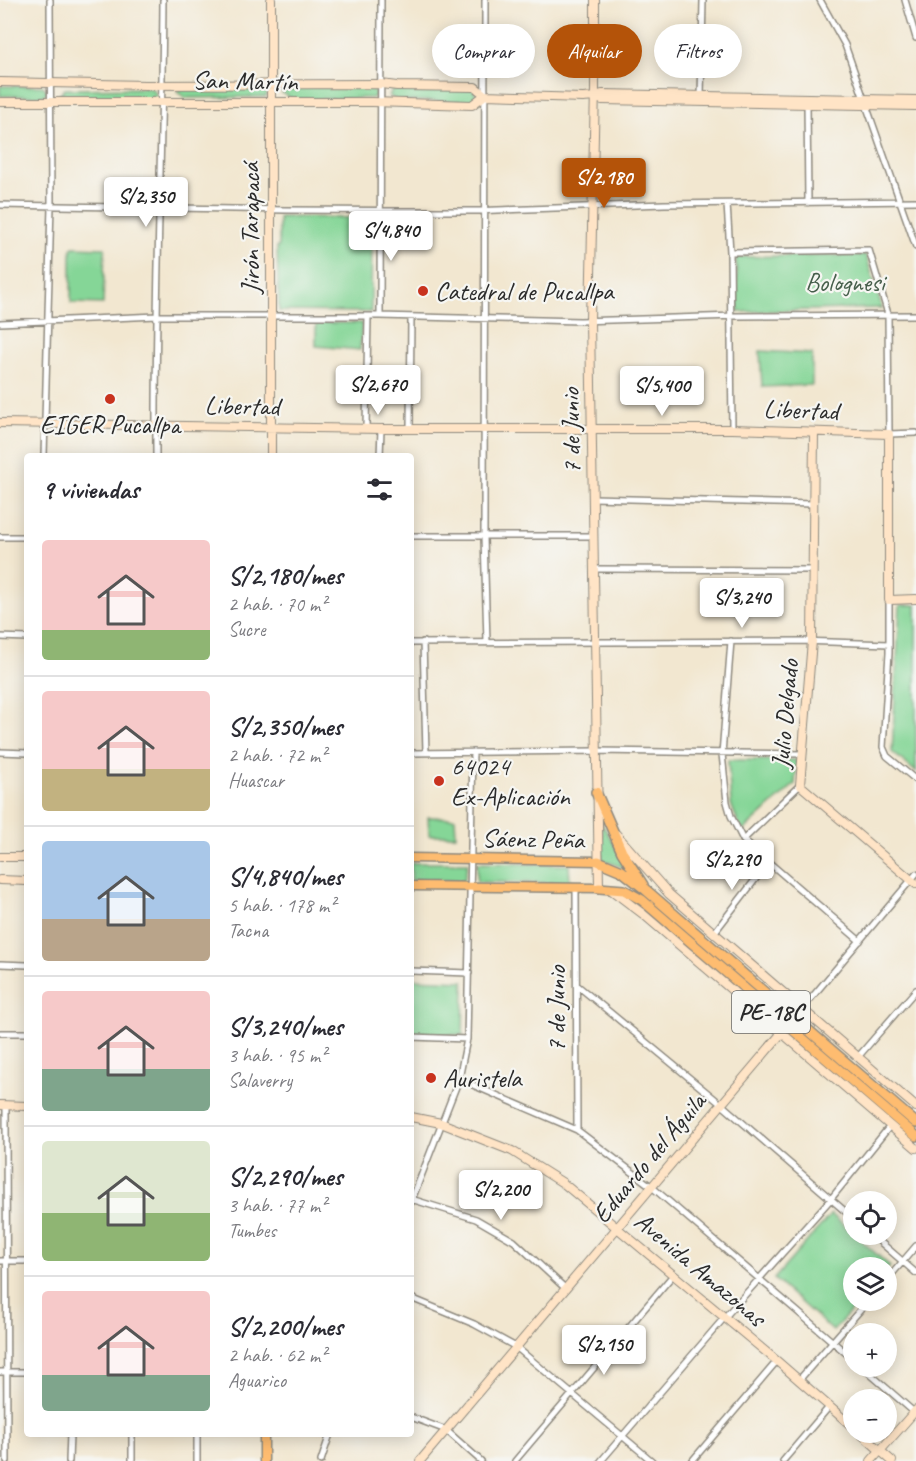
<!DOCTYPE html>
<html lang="es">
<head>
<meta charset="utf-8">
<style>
	:root { --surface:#fff; --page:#f7f7f7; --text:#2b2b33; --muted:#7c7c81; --line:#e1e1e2; --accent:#b45309 }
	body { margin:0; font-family:Caveat,sans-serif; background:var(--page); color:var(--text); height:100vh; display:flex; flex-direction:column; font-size:22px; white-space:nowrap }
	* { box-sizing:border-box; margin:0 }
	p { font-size:20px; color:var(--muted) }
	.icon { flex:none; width:33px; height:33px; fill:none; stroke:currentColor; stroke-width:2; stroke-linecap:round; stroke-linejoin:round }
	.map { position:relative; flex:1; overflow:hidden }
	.side { position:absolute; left:24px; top:453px; width:390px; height:984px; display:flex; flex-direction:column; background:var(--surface); border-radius:6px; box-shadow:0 3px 15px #0003 }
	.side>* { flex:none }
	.guide { position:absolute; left:432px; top:24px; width:393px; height:54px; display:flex; gap:12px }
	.buttons { position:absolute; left:843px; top:1191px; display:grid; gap:12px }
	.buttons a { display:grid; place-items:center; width:54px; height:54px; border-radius:50%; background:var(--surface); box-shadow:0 3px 15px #0003; font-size:30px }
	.price { position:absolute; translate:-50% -51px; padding:0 14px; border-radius:6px; background:#fff; color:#222; font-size:20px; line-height:39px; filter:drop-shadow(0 2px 3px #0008) }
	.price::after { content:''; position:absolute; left:50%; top:36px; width:18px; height:14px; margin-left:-9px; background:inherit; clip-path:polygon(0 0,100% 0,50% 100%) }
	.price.current { background:var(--accent); color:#fff }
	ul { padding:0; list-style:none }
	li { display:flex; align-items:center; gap:18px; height:150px; padding:0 18px }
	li+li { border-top:2px solid var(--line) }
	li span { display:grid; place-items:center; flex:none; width:168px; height:120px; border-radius:6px; color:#555 }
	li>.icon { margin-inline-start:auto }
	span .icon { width:72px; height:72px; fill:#fffc; stroke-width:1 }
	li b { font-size:26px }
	h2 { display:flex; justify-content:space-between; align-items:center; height:72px; padding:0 18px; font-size:26px }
	.chip { padding:0 21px; border-radius:27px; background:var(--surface); box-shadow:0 3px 15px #0003; font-size:21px; line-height:54px }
	.chip.current { background:var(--accent); color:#fff }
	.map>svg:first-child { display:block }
	.green { fill:#85d697; stroke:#588061; stroke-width:1.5 }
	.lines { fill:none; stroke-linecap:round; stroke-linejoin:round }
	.street-casing { stroke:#8e897e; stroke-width:8 }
	.secondary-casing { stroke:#8e897e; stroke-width:10 }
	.primary-casing { stroke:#8e897e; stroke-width:11 }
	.highway-casing { stroke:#8e897e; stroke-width:12 }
	.street { stroke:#fff; stroke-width:5 }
	.secondary { stroke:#ffe4c6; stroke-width:8 }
	.primary { stroke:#febc70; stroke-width:8 }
	.highway { stroke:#febc70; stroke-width:9 }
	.poi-dot { fill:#c8321e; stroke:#f6f6f2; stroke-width:2 }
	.labels { text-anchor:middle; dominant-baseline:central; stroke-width:4.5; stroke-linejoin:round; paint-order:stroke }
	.shield { fill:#f6f6f2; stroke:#686867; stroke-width:1.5 }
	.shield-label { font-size:24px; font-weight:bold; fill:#2b2b2b }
	.street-label { font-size:26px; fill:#2b2b2b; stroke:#f6f6f2 }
	.park-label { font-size:26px; fill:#465e4b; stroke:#f6f6f2 }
	.poi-label { font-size:26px; fill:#2b2b2b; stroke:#f6f6f2; text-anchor:start }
</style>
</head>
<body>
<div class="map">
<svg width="916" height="1461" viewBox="0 0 916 1461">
	<rect width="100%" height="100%" fill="#f6f6f2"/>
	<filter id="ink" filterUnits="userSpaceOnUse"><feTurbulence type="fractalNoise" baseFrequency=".0167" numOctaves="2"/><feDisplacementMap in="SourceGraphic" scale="12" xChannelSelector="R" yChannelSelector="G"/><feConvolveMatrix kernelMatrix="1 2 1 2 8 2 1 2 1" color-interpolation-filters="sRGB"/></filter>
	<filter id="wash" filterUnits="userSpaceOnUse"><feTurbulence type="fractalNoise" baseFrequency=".008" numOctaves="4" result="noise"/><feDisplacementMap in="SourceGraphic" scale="24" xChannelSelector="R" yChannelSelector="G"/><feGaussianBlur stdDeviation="1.35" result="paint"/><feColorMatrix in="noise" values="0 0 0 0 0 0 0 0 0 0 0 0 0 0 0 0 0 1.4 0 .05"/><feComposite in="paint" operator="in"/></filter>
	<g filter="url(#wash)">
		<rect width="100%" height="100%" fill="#f2e7d0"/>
		<!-- green -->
		<path class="green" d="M0,86h43l5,6 -6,4h-42z
			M183,86h80l5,6 -2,5 -80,1 -9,-6z
			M292,86h78l6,8 -3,4 -81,1 -10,-6z
			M151,88l6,7 -7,4 -83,-1 -7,-4 5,-5z
			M473,88l3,7 -3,6h-77l-7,-6 4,-6z
			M279,217l93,1 -1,94 -92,-1 -2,-64 2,-1z
			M73,247l32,1 -2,56 -32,-1v-54z
			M866,255l16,53 -144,4 -2,-55z
			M316,323h46l-2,27 -44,-4z
			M760,351l52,3v31l-50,2z
			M900,605h16v167l-24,-20z
			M728,760h69l-2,24 -51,46 -4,-2 -9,-24z
			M428,817l27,1 1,17h-27z
			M602,823l26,46 -26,-9z
			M411,863h57l-4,18 -53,-1z
			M477,863l92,2 1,18 -93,-1z
			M411,979l53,2 -1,54 -52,-1z
			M831,1214l59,52 -3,4 -1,-2h-32v32l6,1 -27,30 -59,-52z"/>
	</g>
	<g filter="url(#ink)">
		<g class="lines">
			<!-- street casing -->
			<g class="street-casing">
				<path id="street" d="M485,0l-1,537 3,105
					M820,0l25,45 71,202
					M905,0l11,38
					M701,97l2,-97
					M807,102l1,101
					M727,204l3,48 2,177
					M0,205l285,5 187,1 192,-7 252,-3
					M730,252l139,-2 19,64 1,120 27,-1
					M380,316l1,-316
					M0,323l157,-7h223l200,5 156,-5 180,-1
					M366,428l2,-111
					M410,429l1,-112
					M44,456l7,-250 -1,-206
					M156,456c-1,-152 6,-304 7,-456
					M380,456l1,-27
					M593,498l220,6
					M411,536h183
					M0,537h27
					M594,569l219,1
					M889,600v53l-6,94 4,9 29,24
					M0,637l27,1
					M731,641l-9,113 5,48 4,14 12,24 117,101
					M423,642l3,111
					M411,643l390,-2 88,3
					M0,752l27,1
					M411,753l186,-2 205,3
					M743,840l57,-55
					M576,888l1,242
					M714,933l54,-70
					M0,964l27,1
					M411,971l58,2
					M578,986l143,118 133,115
					M802,1009l114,-135
					M0,1033h27
					M411,1037l56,2
					M858,1057l58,-67
					M459,1079l118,51 75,57 202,173
					M6,1105l1,356
					M411,1199l65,20 38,22 52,48
					M411,1202l48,-123 8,-40 6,-287
					M871,1234l45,39
					M0,1261h27
					M886,1281l30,-35
					M411,1298l63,26 42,23 136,114
					M861,1366l54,47
					M0,1372h27
					M799,1380l70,-80
					M411,1417l35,13 35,31
					M69,1461l1,-27
					M132,1461v-27
					M197,1461v-27
					M321,1461l9,-27
					M515,1461l158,-186
					M601,1461l123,-143 106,-118 60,-74
					M692,1461l85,-100
					M783,1461l46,-54"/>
			</g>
			<!-- secondary casing -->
			<g class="secondary-casing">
				<path id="secondary" d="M595,0v88l-5,233 9,567
					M0,82l146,3 235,-1 16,2 78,1 10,8 98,3 12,-1 7,-3 314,6
					M595,97l7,3 314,6
					M0,102h372l100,3 13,-10
					M0,423l381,6h351l157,5v166l27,-1
					M814,432l-2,209 -12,144 116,99
					M271,456v-456
					M616,834l53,60 247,213
					M0,857h27
					M0,880l27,1
					M610,889l33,25 273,234
					M0,1105l27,1
					M411,1117l30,6 71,28 51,32 214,178 77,67
					M859,1432l33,29
					M420,1461l382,-452
					M871,1461l45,-51"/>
			</g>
			<!-- primary casing -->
			<g class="primary-casing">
				<path id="primary" d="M411,858l187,3
					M411,886l188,2
					M264,1434v27"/>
			</g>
			<!-- highway casing -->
			<g class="highway-casing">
				<path id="highway" d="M596,792l26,60 21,33
					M598,861l24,10 24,19 270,233
					M599,888l25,2 18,10 274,236"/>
			</g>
			<!-- street -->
			<use href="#street" class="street"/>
			<!-- secondary -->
			<use href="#secondary" class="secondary"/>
			<!-- primary -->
			<use href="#primary" class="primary"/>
			<!-- highway -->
			<use href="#highway" class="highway"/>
		</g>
	</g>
	<!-- markers -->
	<g class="poi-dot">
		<circle cx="423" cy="291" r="6"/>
		<circle cx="110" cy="399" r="6"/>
		<circle cx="439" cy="781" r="6"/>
		<circle cx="431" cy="1078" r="6"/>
	</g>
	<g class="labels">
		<!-- shield labels -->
		<rect class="shield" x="732" y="991" width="78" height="42" rx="4.5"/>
		<g class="shield-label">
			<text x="771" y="1012">PE-18C</text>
		</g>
		<!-- street labels -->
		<g class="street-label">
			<text transform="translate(245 81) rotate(1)">San Martín</text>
			<text transform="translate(250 228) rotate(-90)">Jirón Tarapacá</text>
			<text transform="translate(242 406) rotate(1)">Libertad</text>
			<text transform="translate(801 410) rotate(2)">Libertad</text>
			<text transform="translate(571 431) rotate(-91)">7 de Junio</text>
			<text transform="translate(785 714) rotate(-85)">Julio Delgado</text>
			<text transform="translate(533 839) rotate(1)">Sáenz Peña</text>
			<text transform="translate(556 1009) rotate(-90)">7 de Junio</text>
			<text transform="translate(649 1158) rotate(-50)">Eduardo del Águila</text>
			<text transform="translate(700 1269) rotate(40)">Avenida Amazonas</text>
		</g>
		<!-- park labels -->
		<g class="park-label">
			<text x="845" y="282">Bolognesi</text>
		</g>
		<!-- poi labels -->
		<g class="poi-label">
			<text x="435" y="291">Catedral de Pucallpa</text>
			<text x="110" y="424" text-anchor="middle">EIGER Pucallpa</text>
			<text x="451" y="766">64024<tspan x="451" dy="30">Ex-Aplicación</tspan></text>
			<text x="443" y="1078">Auristela</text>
		</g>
	</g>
</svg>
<div class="buttons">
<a><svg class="icon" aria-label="locate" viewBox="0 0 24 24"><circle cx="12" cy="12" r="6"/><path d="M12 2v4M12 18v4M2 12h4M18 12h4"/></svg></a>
<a><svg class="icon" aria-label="layers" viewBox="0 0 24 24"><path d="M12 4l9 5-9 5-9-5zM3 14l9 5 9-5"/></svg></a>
<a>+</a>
<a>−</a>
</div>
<b class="price current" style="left:604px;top:209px">S/2,180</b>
<b class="price" style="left:146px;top:228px">S/2,350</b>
<b class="price" style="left:391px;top:262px">S/4,840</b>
<b class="price" style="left:378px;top:416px">S/2,670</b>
<b class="price" style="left:662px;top:417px">S/5,400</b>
<b class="price" style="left:742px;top:629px">S/3,240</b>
<b class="price" style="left:732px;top:891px">S/2,290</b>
<b class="price" style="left:501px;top:1221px">S/2,200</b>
<b class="price" style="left:604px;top:1376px">S/2,150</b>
<div class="guide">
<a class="chip">Comprar</a>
<a class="chip current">Alquilar</a>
<a class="chip">Filtros</a>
</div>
<section class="side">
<h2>9 viviendas<svg class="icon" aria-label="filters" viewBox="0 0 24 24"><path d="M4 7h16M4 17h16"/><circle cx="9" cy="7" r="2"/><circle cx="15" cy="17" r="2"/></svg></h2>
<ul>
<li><span style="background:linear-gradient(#f6c9c9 75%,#8fb573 0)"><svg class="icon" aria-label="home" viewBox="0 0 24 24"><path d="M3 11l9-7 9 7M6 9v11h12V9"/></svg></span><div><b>S/2,180/mes</b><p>2 hab. · 70 m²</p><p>Sucre</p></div></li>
<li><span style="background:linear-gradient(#f6c9c9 65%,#c2b280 0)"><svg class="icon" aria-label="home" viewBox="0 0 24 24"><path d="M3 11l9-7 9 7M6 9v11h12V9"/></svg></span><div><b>S/2,350/mes</b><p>2 hab. · 72 m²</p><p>Huascar</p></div></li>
<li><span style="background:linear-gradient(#a9c7e8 65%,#b9a48a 0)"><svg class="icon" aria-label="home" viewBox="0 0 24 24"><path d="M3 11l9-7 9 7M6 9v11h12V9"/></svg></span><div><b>S/4,840/mes</b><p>5 hab. · 178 m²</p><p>Tacna</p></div></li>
<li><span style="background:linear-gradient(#f6c9c9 65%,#7fa58c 0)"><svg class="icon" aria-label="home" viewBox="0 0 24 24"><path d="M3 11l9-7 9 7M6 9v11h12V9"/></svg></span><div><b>S/3,240/mes</b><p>3 hab. · 95 m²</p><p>Salaverry</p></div></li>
<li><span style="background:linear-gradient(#dfe7d0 60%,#8fb573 0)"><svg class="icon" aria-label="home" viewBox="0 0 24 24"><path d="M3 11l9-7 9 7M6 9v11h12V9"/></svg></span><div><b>S/2,290/mes</b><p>3 hab. · 77 m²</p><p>Tumbes</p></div></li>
<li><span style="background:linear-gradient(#f6c9c9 70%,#7fa58c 0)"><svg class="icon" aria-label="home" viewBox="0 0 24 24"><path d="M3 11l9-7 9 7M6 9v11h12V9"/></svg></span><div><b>S/2,200/mes</b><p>2 hab. · 62 m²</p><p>Aguarico</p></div></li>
</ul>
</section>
</div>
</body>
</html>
